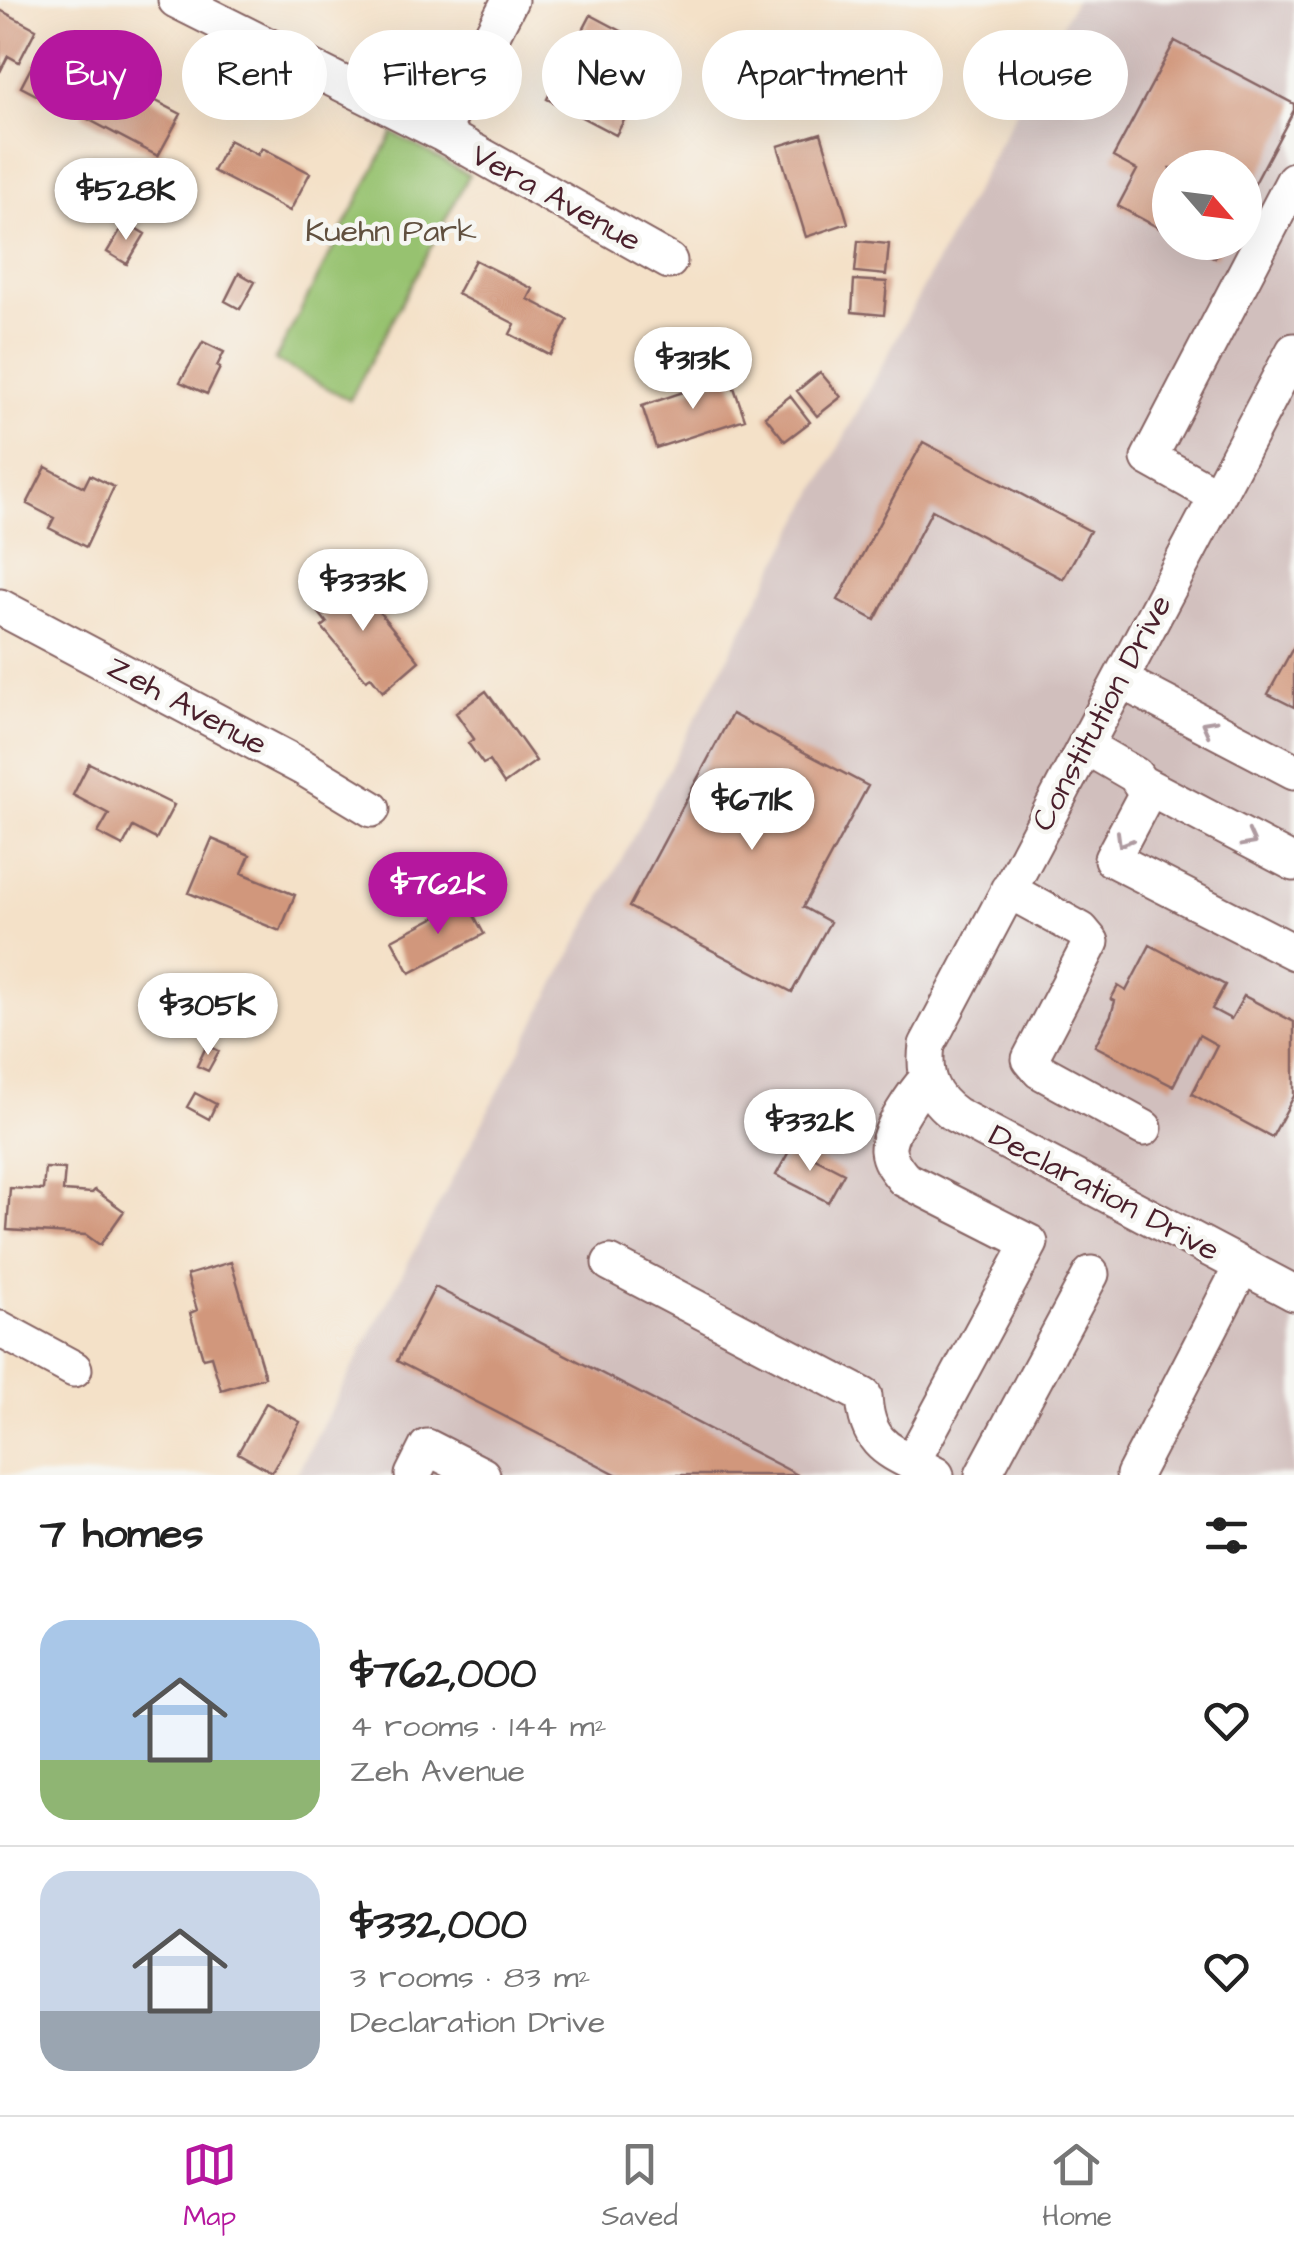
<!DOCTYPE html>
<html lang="en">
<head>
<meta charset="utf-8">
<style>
	:root { --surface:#fff; --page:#f2f2f2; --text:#222; --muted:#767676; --line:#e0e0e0; --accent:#b5179e }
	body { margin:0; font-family:"Architects Daughter",sans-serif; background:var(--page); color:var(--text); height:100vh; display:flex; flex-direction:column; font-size:38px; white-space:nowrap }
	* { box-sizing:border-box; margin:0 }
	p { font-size:32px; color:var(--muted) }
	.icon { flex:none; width:55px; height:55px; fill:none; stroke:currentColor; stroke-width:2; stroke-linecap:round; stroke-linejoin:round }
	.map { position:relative; height:1475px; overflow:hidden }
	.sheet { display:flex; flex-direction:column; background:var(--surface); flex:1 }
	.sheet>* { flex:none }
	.guide { position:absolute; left:30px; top:30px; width:1235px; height:90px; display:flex; gap:20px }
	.needle { width:65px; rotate:118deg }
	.controls { position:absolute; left:1152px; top:150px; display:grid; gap:20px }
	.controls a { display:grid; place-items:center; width:110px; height:110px; border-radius:50%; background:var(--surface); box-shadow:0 10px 40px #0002; font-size:50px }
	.price { position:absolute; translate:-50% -85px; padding:0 22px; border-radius:35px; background:#fff; color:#222; font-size:32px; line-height:65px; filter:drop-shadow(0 2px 5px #0008) }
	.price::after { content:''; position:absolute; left:50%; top:60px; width:30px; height:22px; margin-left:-15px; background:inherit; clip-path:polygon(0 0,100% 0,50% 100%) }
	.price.selected { background:var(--accent); color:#fff }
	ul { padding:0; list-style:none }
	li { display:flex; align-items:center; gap:30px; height:250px; padding:0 40px }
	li+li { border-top:2px solid var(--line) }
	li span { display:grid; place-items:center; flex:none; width:280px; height:200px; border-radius:30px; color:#555 }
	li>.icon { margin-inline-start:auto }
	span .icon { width:120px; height:120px; fill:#fffc; stroke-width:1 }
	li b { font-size:42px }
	h2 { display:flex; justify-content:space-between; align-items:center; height:120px; padding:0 40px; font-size:42px }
	.tag { padding:0 35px; border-radius:45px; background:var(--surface); box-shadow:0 10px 40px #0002; font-size:35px; line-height:90px }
	.tag.selected { background:var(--accent); color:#fff }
	.tabs { display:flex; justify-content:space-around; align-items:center; height:140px; border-top:2px solid var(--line); background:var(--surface); font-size:28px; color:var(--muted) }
	.tabs a { display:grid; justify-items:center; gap:5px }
	.tabs .selected { color:var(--accent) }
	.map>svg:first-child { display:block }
	.industrial { fill:#d1bfbd; fill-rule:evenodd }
	.green { fill:#97c26f; stroke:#70704d; stroke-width:2.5 }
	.building { fill:#d1977b }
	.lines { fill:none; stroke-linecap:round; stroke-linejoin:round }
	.minor-casing { stroke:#866362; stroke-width:39 }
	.minor { stroke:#fff; stroke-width:35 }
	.oneway { stroke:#ae9aa0 }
	.labels { text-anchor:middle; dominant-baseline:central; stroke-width:9; stroke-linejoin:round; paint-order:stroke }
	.street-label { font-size:32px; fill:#4a1f2b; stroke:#f6f6f2 }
	.park-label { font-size:32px; fill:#61503f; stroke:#f6f6f2 }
</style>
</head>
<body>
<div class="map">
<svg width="1294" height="1475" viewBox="0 0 1294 1475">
	<rect width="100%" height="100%" fill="#f6f6f2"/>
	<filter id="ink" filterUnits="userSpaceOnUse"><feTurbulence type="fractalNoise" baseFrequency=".01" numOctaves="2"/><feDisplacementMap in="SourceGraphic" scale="20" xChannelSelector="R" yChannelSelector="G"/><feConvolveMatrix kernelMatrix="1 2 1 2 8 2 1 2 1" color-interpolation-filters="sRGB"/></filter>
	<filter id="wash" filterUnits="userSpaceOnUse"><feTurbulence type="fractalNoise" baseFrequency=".0048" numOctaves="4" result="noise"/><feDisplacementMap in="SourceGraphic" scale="40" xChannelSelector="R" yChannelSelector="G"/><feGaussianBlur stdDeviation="2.25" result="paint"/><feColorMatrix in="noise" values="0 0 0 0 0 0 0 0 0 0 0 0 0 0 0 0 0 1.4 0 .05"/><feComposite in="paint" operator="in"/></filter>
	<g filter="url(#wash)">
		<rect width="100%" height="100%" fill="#f4e1c8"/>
		<!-- industrial -->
		<path class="industrial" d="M1075,0h219v1475h-998zM1170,168h75v74h-75z"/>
		<!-- green -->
		<path class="green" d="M393,133l76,42 -119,225 -75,-40z"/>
		<g id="blocks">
			<!-- building -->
			<path class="building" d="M0,10l36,19 -17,33 -11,-6 -8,16z
				M591,15l34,18 -25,45 36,20 -20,37 -69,-36z
				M1175,41l119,63v6l-49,92v-34h-75v66l-52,-28 19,-36 -24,-13z
				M731,55l22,12 -11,21 -22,-13z
				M35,60l28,14 -15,27 -27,-14z
				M108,66l31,17 -4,7 46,24 -23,42 -76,-40z
				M821,133l27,90 -42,14 -28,-91z
				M229,140l29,15 4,-7 48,25 -20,38 -77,-40z
				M125,222l20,12 -18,30 -20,-12z
				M858,241l31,3 -3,31 -31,-3z
				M1187,242h36l-8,16z
				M475,260l58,29 -5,10 40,21 -18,35 -40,-21 5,-10 -58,-30z
				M239,273l16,9 -15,27 -15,-8z
				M854,280l33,2 -3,33 -32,-3z
				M203,342l21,10 -7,14 3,2 -13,26 -27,-12z
				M820,372l21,25 -24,19 -20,-25z
				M730,376l15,43 -89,29 -14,-42z
				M790,396l20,26 -25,19 -20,-25z
				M923,442l167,89 -27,48 -131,-69 -57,110 -37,-20z
				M46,467l38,20 6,-12 24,12 -28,60 -37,-19 5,-10 -27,-14z
				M342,575l16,20 5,-3 56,69 -36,31 -12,-15 -5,3 -44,-53 5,-4 -18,-23z
				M1294,646v61l-26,-13z
				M486,691l50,70 -32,23 -15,-23 -6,3 -15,-21 6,-4 -18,-26z
				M732,714l136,72 -65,121 27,15 -38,70 -163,-85z
				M89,763l85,42 -18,34 -23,-12 -10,19 -25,-13 11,-19 -36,-19z
				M212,839l38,16 -8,18 53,22 -15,36 -91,-38z
				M466,901l18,33 -74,39 -18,-33z
				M1150,945l75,40 -13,24 19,10 13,-23 50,26v74l-22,41 -80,-43 25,-49 -18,-10 -26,51 -78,-40 16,-31 4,-14 -4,-2 7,-13 8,5z
				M207,1045l12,6 -11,20 -11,-5z
				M195,1093l21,11 -7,15 -22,-12z
				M792,1146l52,27 -16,29 -52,-27z
				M45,1168l20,1 -2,22 29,2 3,-3 29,21 -24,34 -14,-10 -79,-5 3,-42 33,2z
				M231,1262l34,115 -44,13 -10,-34 -8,2 -13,-45 7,-3 -10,-35z
				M435,1287l363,188h-180l-221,-114z
				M266,1403l34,19 -28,50 -34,-19z"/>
		</g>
	</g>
	<g filter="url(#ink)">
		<use href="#blocks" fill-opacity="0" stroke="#866362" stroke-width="2.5"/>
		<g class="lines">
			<!-- minor casing -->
			<g class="minor-casing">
				<path id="minor" d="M176,0l265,133 228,128
					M441,133l69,-133
					M1294,351l-367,694c-4,30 3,52 29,70l338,178
					M1217,496l-68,-38 145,-278
					M0,607l304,161 68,41
					M1120,680l174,91
					M1085,746l50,29 12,18 -35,66 182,93
					M1143,784l151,79
					M1008,890l73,40 10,12 -61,117 10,12 104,57
					M610,1263l254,133c3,54 29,55 72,79
					M0,1329l74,40
					M912,1462l118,-219 -126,-64c-7,-9 -15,-17 -16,-29 -1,-18 27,-58 39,-71
					M413,1475l14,-28 55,28
					M983,1475l108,-201
					M1134,1475l108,-209"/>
			</g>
			<!-- minor -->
			<use href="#minor" class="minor"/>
		</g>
		<!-- one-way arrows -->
		<defs><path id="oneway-chevron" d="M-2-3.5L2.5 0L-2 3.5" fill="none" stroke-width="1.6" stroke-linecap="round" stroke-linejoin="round" transform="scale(2.5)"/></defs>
		<g class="oneway">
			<use href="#oneway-chevron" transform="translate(1208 726) rotate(-152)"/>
			<use href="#oneway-chevron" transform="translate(1123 840) rotate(120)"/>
			<use href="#oneway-chevron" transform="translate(1249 840) rotate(28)"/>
		</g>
	</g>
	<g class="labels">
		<!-- street labels -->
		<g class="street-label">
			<text transform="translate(556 198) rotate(29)">Vera Avenue</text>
			<text transform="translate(187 706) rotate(28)">Zeh Avenue</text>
			<text transform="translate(1102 713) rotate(-62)">Constitution Drive</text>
			<text transform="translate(1104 1193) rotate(28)">Declaration Drive</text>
		</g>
		<!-- park labels -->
		<g class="park-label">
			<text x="391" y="231">Kuehn Park</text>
		</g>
	</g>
</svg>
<div class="controls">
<a><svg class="needle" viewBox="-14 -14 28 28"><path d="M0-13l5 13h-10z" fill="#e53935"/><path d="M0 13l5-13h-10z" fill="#767676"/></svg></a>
</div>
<b class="price" style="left:126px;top:243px">$528K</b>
<b class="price" style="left:693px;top:412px">$313K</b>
<b class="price" style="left:363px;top:634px">$333K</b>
<b class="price" style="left:752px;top:853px">$671K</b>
<b class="price selected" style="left:438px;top:937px">$762K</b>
<b class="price" style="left:208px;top:1058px">$305K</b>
<b class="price" style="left:810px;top:1174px">$332K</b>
<div class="guide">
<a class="tag selected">Buy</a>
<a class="tag">Rent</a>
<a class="tag">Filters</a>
<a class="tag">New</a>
<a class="tag">Apartment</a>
<a class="tag">House</a>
</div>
</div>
<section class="sheet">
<h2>7 homes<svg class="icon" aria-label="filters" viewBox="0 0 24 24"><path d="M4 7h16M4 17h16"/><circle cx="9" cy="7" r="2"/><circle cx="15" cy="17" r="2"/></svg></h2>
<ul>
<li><span style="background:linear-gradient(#a9c7e8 70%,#8fb573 0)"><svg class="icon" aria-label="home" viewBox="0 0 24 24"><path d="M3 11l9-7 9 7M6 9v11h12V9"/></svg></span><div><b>$762,000</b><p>4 rooms · 144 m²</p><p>Zeh Avenue</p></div><svg class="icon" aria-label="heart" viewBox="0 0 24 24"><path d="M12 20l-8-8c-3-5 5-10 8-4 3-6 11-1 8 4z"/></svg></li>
<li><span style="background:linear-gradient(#c9d6e8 70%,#9aa5b1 0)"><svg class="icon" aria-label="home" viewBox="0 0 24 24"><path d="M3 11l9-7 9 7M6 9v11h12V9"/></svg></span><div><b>$332,000</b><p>3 rooms · 83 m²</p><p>Declaration Drive</p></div><svg class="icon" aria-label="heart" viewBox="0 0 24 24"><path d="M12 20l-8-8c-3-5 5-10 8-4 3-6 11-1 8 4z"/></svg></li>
</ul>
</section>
<nav class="tabs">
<a class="selected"><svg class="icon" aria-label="map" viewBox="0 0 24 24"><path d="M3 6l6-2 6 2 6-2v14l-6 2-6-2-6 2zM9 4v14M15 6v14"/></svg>Map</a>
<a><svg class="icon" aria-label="saved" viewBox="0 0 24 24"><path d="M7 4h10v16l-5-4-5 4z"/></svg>Saved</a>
<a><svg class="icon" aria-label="home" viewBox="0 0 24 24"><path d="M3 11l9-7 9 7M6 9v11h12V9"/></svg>Home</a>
</nav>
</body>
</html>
